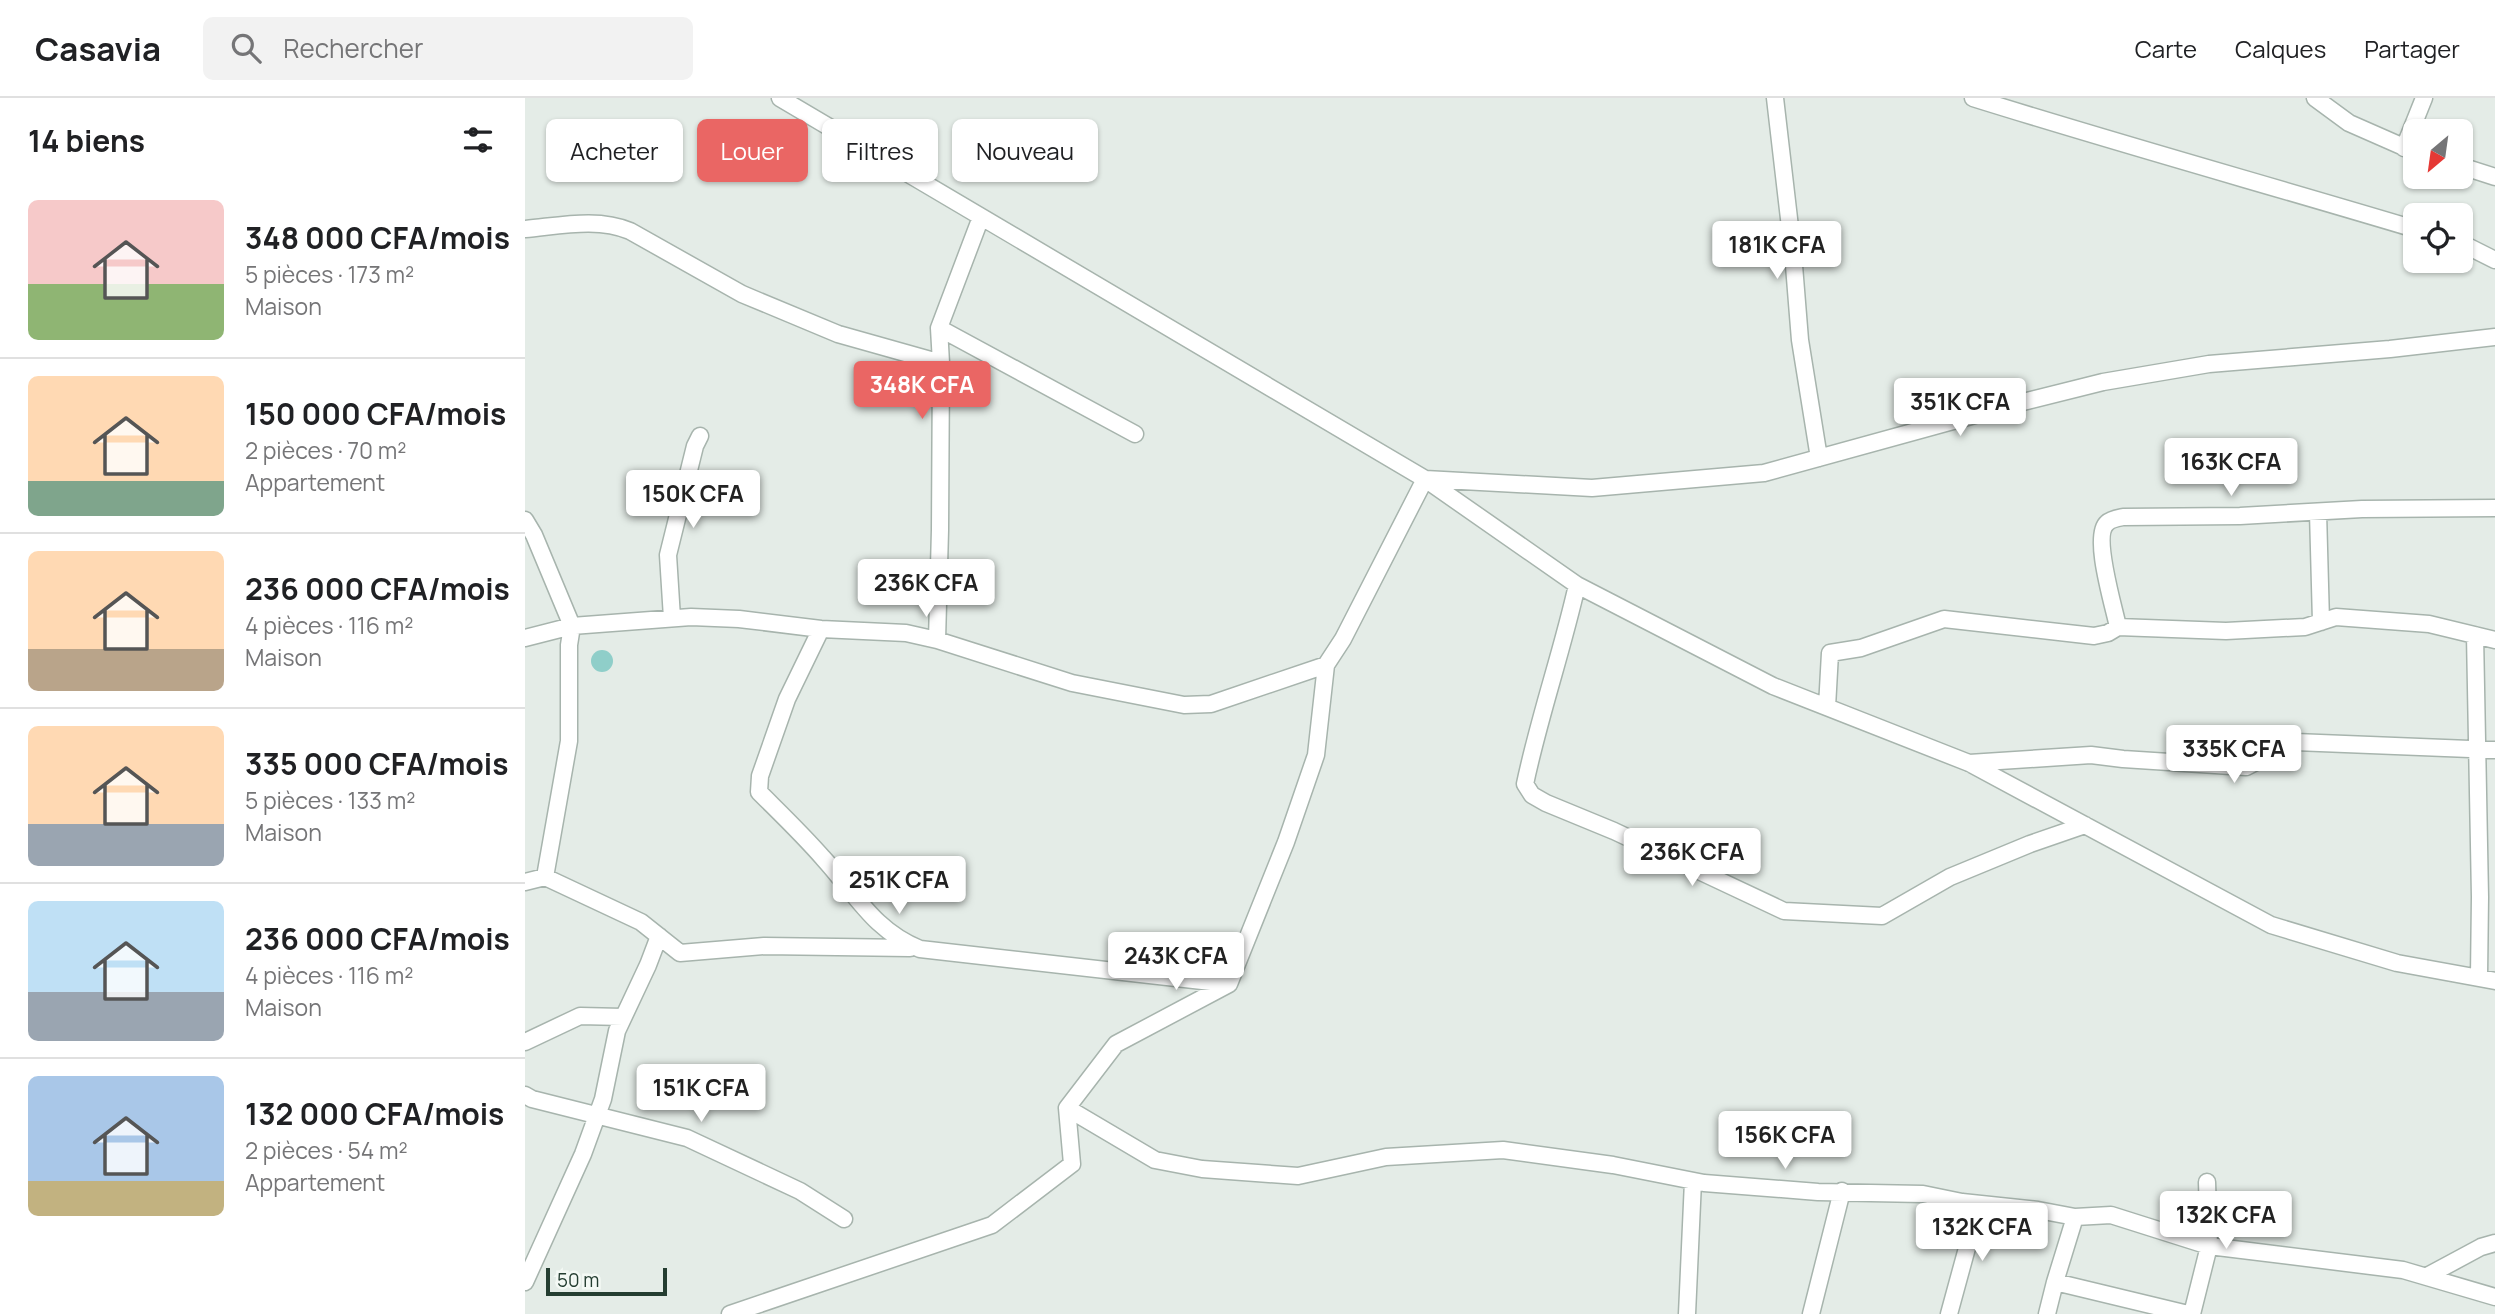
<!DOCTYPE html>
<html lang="fr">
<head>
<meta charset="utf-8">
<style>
	:root { --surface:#fff; --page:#f2f2f2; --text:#202124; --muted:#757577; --line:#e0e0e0; --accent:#ea6664 }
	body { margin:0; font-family:Manrope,sans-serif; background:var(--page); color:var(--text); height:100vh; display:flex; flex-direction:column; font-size:26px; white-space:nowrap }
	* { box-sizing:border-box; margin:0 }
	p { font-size:23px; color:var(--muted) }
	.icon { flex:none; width:38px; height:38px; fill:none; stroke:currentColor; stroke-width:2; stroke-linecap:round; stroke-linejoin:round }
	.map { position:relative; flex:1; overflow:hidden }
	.side { display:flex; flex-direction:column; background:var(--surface); width:525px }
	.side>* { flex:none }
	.banner { position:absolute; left:21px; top:21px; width:665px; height:63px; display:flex; gap:14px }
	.needle { width:46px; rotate:209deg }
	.buttons { position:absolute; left:1878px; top:21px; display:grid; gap:14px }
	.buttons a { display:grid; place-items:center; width:70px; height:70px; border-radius:10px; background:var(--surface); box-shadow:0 2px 5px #0004; font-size:35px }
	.scale { position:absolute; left:21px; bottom:18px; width:121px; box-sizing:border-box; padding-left:7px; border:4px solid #243d31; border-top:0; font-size:19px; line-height:24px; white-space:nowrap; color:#243d31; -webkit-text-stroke:5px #f4f9f5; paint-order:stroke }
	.price { position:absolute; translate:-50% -60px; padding:0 16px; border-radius:7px; background:#fff; color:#222; font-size:23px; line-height:46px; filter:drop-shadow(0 2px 4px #0008) }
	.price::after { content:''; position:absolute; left:50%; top:42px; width:21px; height:16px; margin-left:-10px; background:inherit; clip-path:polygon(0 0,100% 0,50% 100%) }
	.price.current { background:var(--accent); color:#fff }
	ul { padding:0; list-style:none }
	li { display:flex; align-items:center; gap:21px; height:175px; padding:0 28px }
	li+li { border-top:2px solid var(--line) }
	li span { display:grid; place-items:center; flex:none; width:196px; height:140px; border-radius:10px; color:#555 }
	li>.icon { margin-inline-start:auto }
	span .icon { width:84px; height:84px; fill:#fffc; stroke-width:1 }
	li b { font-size:30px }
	h2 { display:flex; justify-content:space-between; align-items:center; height:84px; padding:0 28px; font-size:30px }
	.tag { padding:0 24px; border-radius:10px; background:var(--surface); box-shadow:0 2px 5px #0004; font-size:24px; line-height:63px }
	.tag.current { background:var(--accent); color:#fff }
	header { display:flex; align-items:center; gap:42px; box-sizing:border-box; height:98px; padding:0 35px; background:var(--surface); border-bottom:2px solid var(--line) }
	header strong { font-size:33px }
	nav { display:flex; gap:38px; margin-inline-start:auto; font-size:24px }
	.search { width:490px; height:63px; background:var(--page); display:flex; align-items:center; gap:18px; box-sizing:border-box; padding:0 24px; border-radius:10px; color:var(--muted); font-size:26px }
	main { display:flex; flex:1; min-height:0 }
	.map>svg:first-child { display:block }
	.water { fill:#8fcec9 }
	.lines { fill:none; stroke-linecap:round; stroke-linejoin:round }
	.minor-casing { stroke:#a7b4ad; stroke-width:19 }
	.minor { stroke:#fff; stroke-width:16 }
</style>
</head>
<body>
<header>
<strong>Casavia</strong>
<div class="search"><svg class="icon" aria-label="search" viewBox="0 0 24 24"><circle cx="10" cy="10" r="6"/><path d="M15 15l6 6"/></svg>Rechercher</div>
<nav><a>Carte</a><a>Calques</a><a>Partager</a></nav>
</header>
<main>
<section class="side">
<h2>14 biens<svg class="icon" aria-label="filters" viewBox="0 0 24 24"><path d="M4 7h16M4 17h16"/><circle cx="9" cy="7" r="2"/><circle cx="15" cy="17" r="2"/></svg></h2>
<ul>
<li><span style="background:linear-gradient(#f6c9c9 60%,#8fb573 0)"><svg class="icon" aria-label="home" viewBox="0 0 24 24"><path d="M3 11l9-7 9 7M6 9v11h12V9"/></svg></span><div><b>348 000 CFA/mois</b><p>5 pièces · 173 m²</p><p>Maison</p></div></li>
<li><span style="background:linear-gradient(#ffd9b3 75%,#7fa58c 0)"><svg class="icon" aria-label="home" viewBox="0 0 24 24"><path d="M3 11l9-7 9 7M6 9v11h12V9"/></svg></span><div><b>150 000 CFA/mois</b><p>2 pièces · 70 m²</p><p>Appartement</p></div></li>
<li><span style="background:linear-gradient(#ffd9b3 70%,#b9a48a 0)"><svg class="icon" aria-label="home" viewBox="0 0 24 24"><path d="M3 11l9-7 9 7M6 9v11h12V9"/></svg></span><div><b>236 000 CFA/mois</b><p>4 pièces · 116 m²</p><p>Maison</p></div></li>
<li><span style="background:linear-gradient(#ffd9b3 70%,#9aa5b1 0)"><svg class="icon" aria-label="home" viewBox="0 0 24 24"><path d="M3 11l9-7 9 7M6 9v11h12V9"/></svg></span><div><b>335 000 CFA/mois</b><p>5 pièces · 133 m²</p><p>Maison</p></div></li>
<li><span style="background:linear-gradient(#bfe0f5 65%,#9aa5b1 0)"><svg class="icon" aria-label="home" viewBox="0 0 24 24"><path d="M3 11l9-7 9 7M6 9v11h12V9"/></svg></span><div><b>236 000 CFA/mois</b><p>4 pièces · 116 m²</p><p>Maison</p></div></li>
<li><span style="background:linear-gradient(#a9c7e8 75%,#c2b280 0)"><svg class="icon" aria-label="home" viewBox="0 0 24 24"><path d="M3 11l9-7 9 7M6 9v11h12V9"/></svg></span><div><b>132 000 CFA/mois</b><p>2 pièces · 54 m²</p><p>Appartement</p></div></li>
</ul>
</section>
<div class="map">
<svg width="1970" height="1216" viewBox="0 0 1970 1216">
	<rect width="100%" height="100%" fill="#e4ece7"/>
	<!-- water -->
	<path class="water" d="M66 563a11 11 0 1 1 22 0a11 11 0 1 1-22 0Z"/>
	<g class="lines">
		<!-- minor casing -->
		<g class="minor-casing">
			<path id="minor" d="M255,0l645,381 152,106 196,101 196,77 302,162 126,38 98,18
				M1250,0l18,155 7,87 19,118
				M1448,0c147,46 295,87 442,131
				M1790,0l34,25 66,29
				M1879,50l20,-50
				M1936,68l34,11
				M0,131c34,-3 73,-12 105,2l112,63 96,40 103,29
				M1936,145l34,17
				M414,230l196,106
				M1793,414l3,110
				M0,422l9,15 38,91 -3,19v96l-24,136
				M1052,487c-15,67 -38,132 -52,199l7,11 14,8 68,28 170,80 98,5 68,-39 80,-33 55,-19
				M147,520l-4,-63 27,-109 5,-10
				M1593,529c-4,-20 -26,-91 -11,-104 4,-4 11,-5 16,-6l117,-1 122,-7 133,-1
				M296,531l-34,70 -27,77 -1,16c22,22 44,43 64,66 33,36 50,72 97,91l309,35
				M1950,537l5,262 -1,79
				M0,540l47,-12 119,-9 48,2 82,10 85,4 31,7 135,43 112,22 27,-1 115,-39
				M412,542l3,-110 1,-167 -2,-35 42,-111
				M1302,609l3,-54 31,-5 83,-29 150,17 14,-3 10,-6 108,4 79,-4 31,-10 93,7 66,16
				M1444,665l122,-8 32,4 123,8 49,-25 200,8
				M0,784l20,-5 96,45 39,31 84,-7 146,2
				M0,944l55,-26 43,1
				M0,997l7,4 155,39 113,53 44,28
				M542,1010l88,52 47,9 96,7 88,-19 117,-7 110,15 91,18 114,9 105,2 39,8 76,8 37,7 36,-2 98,31 194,24 92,27
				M1550,1119l-20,65 133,32
				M1902,1178l54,-29 14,-4
				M0,1184l58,-128 20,-55 14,-68 31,-66 11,-29
				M205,1216l262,-89 80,-61 -5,-56 49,-64 113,-60 57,-142 30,-87 10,-90 17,-26 82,-160 167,9 172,-15 247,-68 92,-23 106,-18 181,-15 105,-12
				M1162,1216l6,-133
				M1286,1216l31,-123
				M1424,1216l18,-66 8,-44
				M1522,1216l8,-32
				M1667,1216l17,-68 -2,-64"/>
		</g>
		<!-- minor -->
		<use href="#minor" class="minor"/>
	</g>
</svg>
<div class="buttons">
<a><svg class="needle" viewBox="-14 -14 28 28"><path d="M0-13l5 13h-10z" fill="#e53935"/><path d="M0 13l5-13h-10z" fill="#757577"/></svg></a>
<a><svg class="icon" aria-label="locate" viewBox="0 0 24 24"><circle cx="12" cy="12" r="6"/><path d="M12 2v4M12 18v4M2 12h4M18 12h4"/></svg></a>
</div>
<div class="scale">50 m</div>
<b class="price" style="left:1252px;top:183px">181K CFA</b>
<b class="price current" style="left:397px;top:323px">348K CFA</b>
<b class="price" style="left:1435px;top:340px">351K CFA</b>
<b class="price" style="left:1706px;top:400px">163K CFA</b>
<b class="price" style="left:168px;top:432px">150K CFA</b>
<b class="price" style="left:401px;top:521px">236K CFA</b>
<b class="price" style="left:1709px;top:687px">335K CFA</b>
<b class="price" style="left:1167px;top:790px">236K CFA</b>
<b class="price" style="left:374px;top:818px">251K CFA</b>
<b class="price" style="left:651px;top:894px">243K CFA</b>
<b class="price" style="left:176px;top:1026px">151K CFA</b>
<b class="price" style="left:1260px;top:1073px">156K CFA</b>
<b class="price" style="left:1701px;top:1153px">132K CFA</b>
<b class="price" style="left:1457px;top:1165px">132K CFA</b>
<div class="banner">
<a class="tag">Acheter</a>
<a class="tag current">Louer</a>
<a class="tag">Filtres</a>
<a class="tag">Nouveau</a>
</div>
</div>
</main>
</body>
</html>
